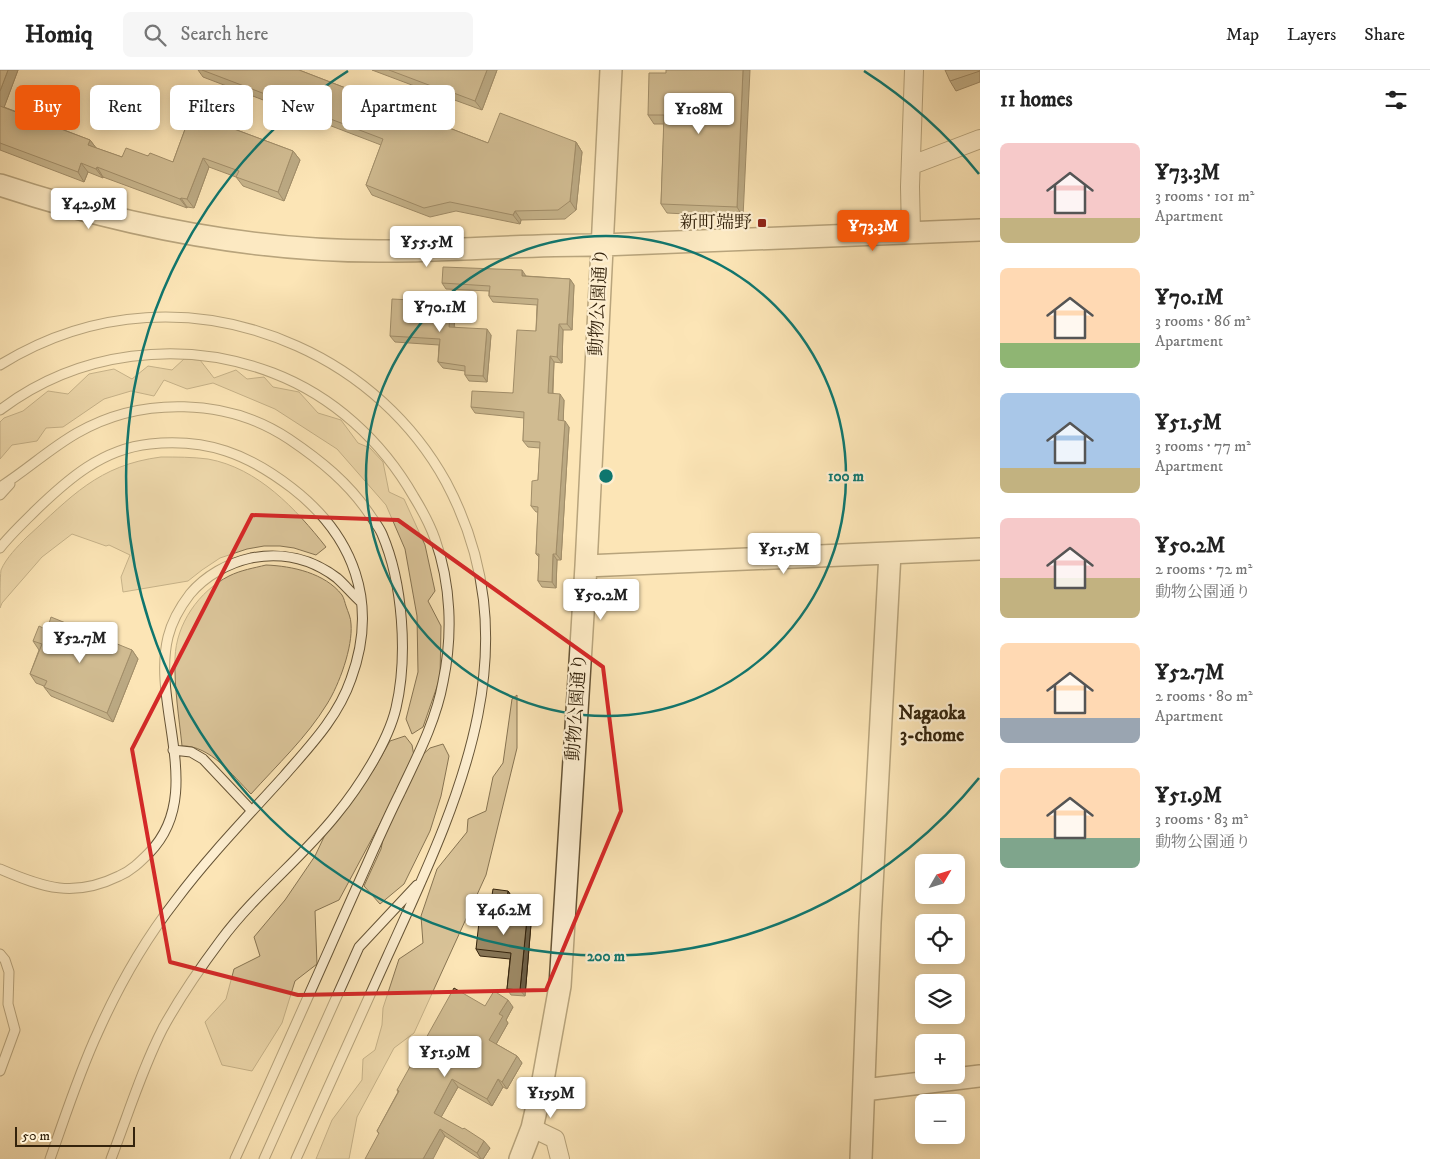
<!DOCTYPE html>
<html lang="en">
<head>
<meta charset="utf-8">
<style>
	:root { --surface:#fff; --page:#f6f6f6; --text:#222; --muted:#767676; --line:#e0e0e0; --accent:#ea580c }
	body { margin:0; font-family:"IM FELL DW Pica","Noto Serif JP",serif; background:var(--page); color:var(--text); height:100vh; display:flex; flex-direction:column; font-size:19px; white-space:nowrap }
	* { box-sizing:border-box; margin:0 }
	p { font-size:16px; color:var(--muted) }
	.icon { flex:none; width:28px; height:28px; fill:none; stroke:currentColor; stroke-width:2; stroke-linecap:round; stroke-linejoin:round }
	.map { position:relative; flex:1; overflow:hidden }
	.drawer { display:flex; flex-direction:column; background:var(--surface); width:450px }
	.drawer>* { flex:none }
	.guide { position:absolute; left:15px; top:15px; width:475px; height:45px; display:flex; gap:10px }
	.needle { width:32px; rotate:51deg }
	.controls { position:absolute; left:915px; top:784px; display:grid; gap:10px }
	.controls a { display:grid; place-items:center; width:50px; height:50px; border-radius:8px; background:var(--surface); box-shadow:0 2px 12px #0003; font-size:25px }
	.scale { position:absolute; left:15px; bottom:12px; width:120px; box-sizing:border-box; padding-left:5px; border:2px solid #34230c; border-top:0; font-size:14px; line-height:18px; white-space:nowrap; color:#34230c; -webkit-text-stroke:4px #fdeed0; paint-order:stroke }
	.price { position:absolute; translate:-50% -42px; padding:0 11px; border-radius:5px; background:#fff; color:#222; font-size:16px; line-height:32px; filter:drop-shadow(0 1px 2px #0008) }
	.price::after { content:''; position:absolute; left:50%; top:30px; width:15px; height:11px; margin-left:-8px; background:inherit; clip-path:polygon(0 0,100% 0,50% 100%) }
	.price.current { background:var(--accent); color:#fff }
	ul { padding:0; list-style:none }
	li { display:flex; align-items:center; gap:15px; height:125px; padding:0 20px }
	li span { display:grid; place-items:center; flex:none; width:140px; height:100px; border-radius:8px; color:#555 }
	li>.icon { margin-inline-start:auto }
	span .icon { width:60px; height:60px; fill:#fffc; stroke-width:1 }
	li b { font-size:21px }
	h2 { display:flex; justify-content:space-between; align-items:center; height:60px; padding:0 20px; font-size:21px }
	.chip { padding:0 18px; border-radius:8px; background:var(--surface); box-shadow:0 2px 12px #0003; font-size:18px; line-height:45px }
	.chip.current { background:var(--accent); color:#fff }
	header { display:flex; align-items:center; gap:30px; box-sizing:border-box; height:70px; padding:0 25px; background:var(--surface); border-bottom:1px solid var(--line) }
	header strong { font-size:24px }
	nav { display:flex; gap:28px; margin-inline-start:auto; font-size:18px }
	.search { width:350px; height:45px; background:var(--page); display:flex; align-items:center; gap:12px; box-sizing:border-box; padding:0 18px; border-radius:8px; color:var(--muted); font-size:19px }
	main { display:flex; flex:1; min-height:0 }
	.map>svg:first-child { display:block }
	.green { fill:#dac499; stroke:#877452 }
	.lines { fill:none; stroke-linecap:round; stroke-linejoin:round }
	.service-casing { stroke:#665436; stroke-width:11 }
	.minor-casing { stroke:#665436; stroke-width:20 }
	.tertiary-casing { stroke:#665436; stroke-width:24 }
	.service { stroke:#fdeed0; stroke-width:9 }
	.minor { stroke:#fdeed0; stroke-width:18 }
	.tertiary { stroke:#fdeed0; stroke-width:21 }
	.wall { fill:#867556; stroke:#34230c }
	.shaded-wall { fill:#6d5f46; stroke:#34230c }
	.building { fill:#9c8864; stroke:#34230c }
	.marked { fill:none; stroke:#d62828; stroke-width:4; stroke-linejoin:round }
	.ring { fill:none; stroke:#0f766e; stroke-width:2.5 }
	.poi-dot { fill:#8f2418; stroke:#fdeed0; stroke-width:2 }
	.labels { text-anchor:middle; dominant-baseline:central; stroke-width:4.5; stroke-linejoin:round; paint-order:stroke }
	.poi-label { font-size:18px; fill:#34230c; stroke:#fdeed0; text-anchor:end }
	.street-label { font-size:18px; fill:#34230c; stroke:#fdeed0 }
	.neighbourhood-label { font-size:19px; font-weight:bold; fill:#34230c; stroke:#fdeed0 }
	.centre { fill:#0f766e; stroke:#fdeed0; stroke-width:2.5 }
	.ring-label { font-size:15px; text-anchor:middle; font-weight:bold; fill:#0f766e; stroke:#fdeed0; stroke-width:4.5; stroke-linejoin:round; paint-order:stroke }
</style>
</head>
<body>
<header>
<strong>Homiq</strong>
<div class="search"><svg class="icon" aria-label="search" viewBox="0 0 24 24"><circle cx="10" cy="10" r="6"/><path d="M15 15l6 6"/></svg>Search here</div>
<nav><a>Map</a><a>Layers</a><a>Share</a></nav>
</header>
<main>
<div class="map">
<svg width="980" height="1089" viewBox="0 0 980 1089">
	<rect width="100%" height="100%" fill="#fce5b6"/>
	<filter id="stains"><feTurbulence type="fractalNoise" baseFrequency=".004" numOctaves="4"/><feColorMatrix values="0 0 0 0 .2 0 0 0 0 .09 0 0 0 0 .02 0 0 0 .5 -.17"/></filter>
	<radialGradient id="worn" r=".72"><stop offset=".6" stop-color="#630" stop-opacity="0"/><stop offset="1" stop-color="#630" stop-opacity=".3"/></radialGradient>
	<!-- green -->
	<path class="green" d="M184,289l16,1 14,18 22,-8 11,9 17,-2 9,10 26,5 19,21 23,7 17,23 12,5 13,14 6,30 15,7 21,46 10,46 -7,10 13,25 -1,52 -17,49 -11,7 -6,-15 12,-47 -1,-56 -12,-67 -19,-44 -49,-56 -62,-40 -62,-26 -26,6 -23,-9 -10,16 -23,-5 -27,8 -41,28 -17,1 -9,13 -25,4 -12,14v-37l4,-4 19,-7 25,-20 20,3 21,-20 25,-5 18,10 16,-13 24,4z
		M161,387c16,0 31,0 47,2 50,9 88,50 118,88l-10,8 -22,-7 -14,-2h-16l-17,3 -27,9 -18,12 -14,11 -65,11 -2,-15 9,-22 -21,-10 -3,1 -34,-12 -30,23 -40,46 -2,5c0,-10 0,-30 1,-38 5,-12 17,-24 26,-33 44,-40 71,-72 134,-80z
		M266,495c26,1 59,8 76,30 2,3 3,8 4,11 2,6 5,12 5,18 2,23 -12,61 -24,80 -20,33 -50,61 -76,90 -18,-18 -41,-49 -69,-48 -3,-29 -8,-59 -7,-88 1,-34 24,-67 54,-82 12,-6 25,-8 37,-11z
		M517,625v53l-31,127 -72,158 -20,15 -37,69 -8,42h-33l16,-39 30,-40 1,-21 12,-9 7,-25 1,-17 16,-49 24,-16 -2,-27 16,-47 30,-37 1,-13 18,-8 7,-34 10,-14 9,-64z
		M405,666l7,9 2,11 5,2 11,-10 13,-4 6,12 -8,40 -11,35 -26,53 -24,20 -16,-18 17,-37 9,-44 -51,95 -24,11 2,53 -22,17 -13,42 -30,48 -30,-6 -17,-43 21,-23 8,-30 26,-13 -6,-19 31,-37 30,-44 25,-53 33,-32 17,-30z"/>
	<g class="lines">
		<!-- service casing -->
		<g class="service-casing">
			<path id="service" d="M0,295c92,-57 199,-63 297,-19 63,28 116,76 149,136 88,165 12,319 -58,473 -31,68 -61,136 -92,204
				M0,340c78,-59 182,-72 273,-37 60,23 109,68 141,124 8,13 16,28 21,42 16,45 18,96 8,143 -7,39 -26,75 -43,111 -16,32 -30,65 -45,98 -40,90 -79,179 -120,268
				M0,417c27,-17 49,-38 77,-54 64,-37 151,-35 212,6 31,21 60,44 81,76 4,6 9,12 12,19 21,49 26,122 14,174 -8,34 -37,79 -60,107 -35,44 -81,79 -115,125 -21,28 -41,57 -58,88 -21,41 -35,87 -52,131
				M0,425l10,-11
				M0,478c10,-13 23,-25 35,-37 33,-32 67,-62 115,-67 57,-6 98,10 142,44 62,48 87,115 59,191 -13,38 -41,67 -67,97 -37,41 -75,80 -108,124 -32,41 -57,85 -78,132 -19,41 -33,85 -48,127
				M173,680l18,2 12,7 49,52
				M0,799c44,19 74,29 119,7 12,-5 21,-14 30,-23 58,-59 2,-146 19,-216 4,-16 12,-30 22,-43 15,-18 38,-31 61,-36 31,-6 61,1 86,20 8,7 16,17 24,24
				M0,884l5,6 4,12 -1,32 7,26 -15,41
				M264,1089l95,-212 58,-62"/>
		</g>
		<!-- minor casing -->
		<g class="minor-casing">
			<path id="minor" d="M912,95l68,-26
				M911,162l-1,-45 4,-117
				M532,1058l23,11 5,20"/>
		</g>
		<!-- tertiary casing -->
		<g class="tertiary-casing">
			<path id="tertiary" d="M0,115c124,41 255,67 386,66 72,0 144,-7 216,-6l378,-15
				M586,496l394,-17
				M864,1020l116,-14
				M520,1089l12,-31 11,-48 17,-94 26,-420 25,-496
				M861,1089l9,-236 20,-370"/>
		</g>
		<!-- service -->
		<use href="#service" class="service"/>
		<!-- minor -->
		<use href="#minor" class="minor"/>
		<!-- tertiary -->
		<use href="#tertiary" class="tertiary"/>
	</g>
	<!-- wall -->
	<path class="wall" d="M0,0h18l-14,37 86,33 6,8 26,9 26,-1 25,6 18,-49 102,38 7,9 -16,41 -41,-15 -7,-9 -27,-10 -15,41 -7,-1v1l-84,-31v1l-15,-6 -4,10 -84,-32z
		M198,0h101l189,73 88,-1 6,10 -6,58 -11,9 -44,1 -1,4 -64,-13 -26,6 -58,-22 -6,-10 15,-40 -178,-68z
		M372,0h125l-15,40 -33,-12v1z
		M980,0v12l-24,9 -6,-10z
		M666,3l77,144 -76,-4 -6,-9 3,-80h-10l-6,-9z
		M526,206l44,3 4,6 -2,45h-9l-1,33 -8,-1 -1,31 11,7 -1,21 6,6 -8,133h-4l-1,28 -14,-1 -4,-6 1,-24 -3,-3 2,-42h-2l-5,-6 7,-26 2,-32 -12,-1 -5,-6 1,-23 -49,-5 -4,-6 42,-14 23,-62 1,-26 -44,-3 -4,-6v-5l-43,-2 -4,-6z
		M455,238l-1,19 37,8 -4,47 -18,-1 -4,-6v-4l-22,-3 -5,-6 1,-17 -44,-3 -5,-6z
		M47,560l85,20 6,9 -25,63 -62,-26 -7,-9v-1l-8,-3 -6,-9 9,-24 -6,-9z
		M508,821l4,6 -2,19 21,8 -6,72 -14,-1 -4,-6 3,-30 -30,-3 -4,-7 13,-35z
		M485,936l28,1 -7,13 2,3 -12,21 21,12 5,7 -15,26 -4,-2 -11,19 -34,-19 -17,30 49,31 -7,11h-3l-35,-23 -66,-2 -2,-3 21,-39 -1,-2z"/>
	<!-- shaded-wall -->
	<path class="shaded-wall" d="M8,0h10l-16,43 -2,-2v-20z
		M487,0h10l-15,40 -7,-9z
		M743,0h7l-7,147 -6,-10z
		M443,19l6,9v1l-7,-9z
		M90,70l7,9 -9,-4z
		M576,72l6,10 -6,58 -6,-9z
		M293,81l7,9 -16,41 -6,-9z
		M203,88l6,9 -15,41 -7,-9z
		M81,93l7,9 -4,10 -6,-10z
		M97,97l6,10v1l-7,-9z
		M181,128l6,9v1l-7,-9z
		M515,141l6,9 -1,4 -7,-9z
		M522,200l4,6h-4z
		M570,209l4,6 -2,45 -5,-6z
		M451,232l4,6 -1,25 -5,-6z
		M559,254l4,6 -1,33 -5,-6z
		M487,259l4,6 -4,47 -4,-6z
		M550,286l4,6 -2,37 -4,-6z
		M560,324l4,6 -1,27 -5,-7z
		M565,351l4,6 -8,133 -5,-6z
		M553,484l4,6 -1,28 -4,-6z
		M132,580l6,9 -25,63 -6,-9z
		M508,821l4,6 -3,25 -4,-7z
		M527,848l4,6 -6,72 -5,-6z
		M508,930l5,7 -7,13 2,3 -14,25 -5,-8 10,-26z
		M517,986l5,7 -15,26 -5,-7z
		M452,1009l6,8 -19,34 -5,-8z
		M498,1009l5,8 -11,19 -5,-7z
		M440,1059l5,7 -12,23h-10z
		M484,1071l6,7 -7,11h-2l-4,-6z"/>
	<!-- building -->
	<path class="building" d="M0,0h8l-8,21z
		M202,0h97l189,73 12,-30 76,29 -6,59 -12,9 -43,1 -2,4 -63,-13 -26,6 -58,-23 17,-46z
		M389,0h98l-12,31 -32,-12 -1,1z
		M666,0h77l-6,137 -76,-3 3,-89h-16l1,-42h17z
		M945,0h35v1l-30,10z
		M0,36l90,34 -2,5 34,12 4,-9 22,8 2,-3 23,9 18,-49 102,38 -15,41 -42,-15 3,-6 -36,-13 -16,41 -6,-1 -1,1 -83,-32 -1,2 -15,-6 -3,9 -78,-29z
		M443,197l79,3v6l48,3 -3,45h-8l-2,33 -7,-1 -2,37 12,1 -2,26 7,1 -9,133h-3l-1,28 -14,-1 1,-27h-3l2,-47 -7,-1 1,-25 6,-1 2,-38 -17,-1 1,-29 -53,-5 1,-16 41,2 4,-63 19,1 2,-32 -49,-3 1,-10 -48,-3z
		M392,229l59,3 -2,25 38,2 -4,47 -18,-1v-9l-27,-4 2,-23 -50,-3z
		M51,547l81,33 -25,63 -63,-26 3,-6 -17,-7 12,-30 -9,-3 6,-15 8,4z
		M493,819l15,2 -3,24 22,3 -7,72 -13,-1 4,-36 -35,-4 4,-36 9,1z
		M454,918l31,18 9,-15 14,9 -9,14 4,2 -14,24 28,16 -15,26 -4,-3 -11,20 -35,-20 -18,34 29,16 1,-1 20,13 -7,12 -37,-24 -17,30h-58l14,-26 -2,-2 22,-40 -2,-1z"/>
	<!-- marked area -->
	<path d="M0 0H980V1089H0ZM252,445l146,5 205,147 18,144 -75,179 -248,5 -128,-33 -38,-213z" fill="#fce5b6" fill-opacity=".55" fill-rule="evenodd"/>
	<path class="marked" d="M252,445l146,5 205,147 18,144 -75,179 -248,5 -128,-33 -38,-213z"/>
	<!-- distance rings -->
	<g class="ring">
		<circle cx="606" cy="406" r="240"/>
		<path d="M979 708A480 480 0 1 1 348 1M864 1A480 480 0 0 1 979 104"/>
	</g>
	<!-- markers -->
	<rect class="poi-dot" x="757" y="148" width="10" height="10" rx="2.5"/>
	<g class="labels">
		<!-- poi labels -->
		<g class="poi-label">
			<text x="752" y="153">新町端野</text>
		</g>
		<!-- street labels -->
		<g class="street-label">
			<text transform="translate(599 232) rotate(-87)">動物公園通り</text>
			<text transform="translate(577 637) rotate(-86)">動物公園通り</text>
		</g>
		<!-- neighbourhood labels -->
		<g class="neighbourhood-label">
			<text x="932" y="643">Nagaoka<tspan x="932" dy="22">3-chome</tspan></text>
		</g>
	</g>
	<circle cx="606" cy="406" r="8" class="centre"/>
	<g class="ring-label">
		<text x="846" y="411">100 m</text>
		<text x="606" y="891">200 m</text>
	</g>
	<rect width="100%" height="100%" filter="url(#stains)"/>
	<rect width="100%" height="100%" fill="url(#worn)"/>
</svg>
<div class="controls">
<a><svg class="needle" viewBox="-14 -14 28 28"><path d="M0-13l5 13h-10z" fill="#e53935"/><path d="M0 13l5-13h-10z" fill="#767676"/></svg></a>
<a><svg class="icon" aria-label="locate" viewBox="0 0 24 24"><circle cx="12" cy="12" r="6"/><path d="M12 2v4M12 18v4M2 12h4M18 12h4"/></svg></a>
<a><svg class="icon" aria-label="layers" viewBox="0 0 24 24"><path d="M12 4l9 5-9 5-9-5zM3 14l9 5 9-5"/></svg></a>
<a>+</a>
<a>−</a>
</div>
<div class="scale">50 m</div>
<b class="price" style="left:699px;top:65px">¥108M</b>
<b class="price" style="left:89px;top:160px">¥42.9M</b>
<b class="price current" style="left:873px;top:182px">¥73.3M</b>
<b class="price" style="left:427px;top:198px">¥55.5M</b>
<b class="price" style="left:440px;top:263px">¥70.1M</b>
<b class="price" style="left:784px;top:505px">¥51.5M</b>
<b class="price" style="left:601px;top:551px">¥50.2M</b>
<b class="price" style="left:80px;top:594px">¥52.7M</b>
<b class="price" style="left:504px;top:866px">¥46.2M</b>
<b class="price" style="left:445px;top:1008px">¥51.9M</b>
<b class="price" style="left:551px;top:1049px">¥159M</b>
<div class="guide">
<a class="chip current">Buy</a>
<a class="chip">Rent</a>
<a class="chip">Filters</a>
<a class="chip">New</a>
<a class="chip">Apartment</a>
</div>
</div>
<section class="drawer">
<h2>11 homes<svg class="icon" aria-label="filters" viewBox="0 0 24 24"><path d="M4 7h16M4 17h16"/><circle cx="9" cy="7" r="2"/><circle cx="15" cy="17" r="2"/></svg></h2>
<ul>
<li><span style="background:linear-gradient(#f6c9c9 75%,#c2b280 0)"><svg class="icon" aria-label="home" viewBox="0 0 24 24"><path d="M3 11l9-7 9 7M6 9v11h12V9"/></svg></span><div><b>¥73.3M</b><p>3 rooms · 101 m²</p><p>Apartment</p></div></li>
<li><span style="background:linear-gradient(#ffd9b3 75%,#8fb573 0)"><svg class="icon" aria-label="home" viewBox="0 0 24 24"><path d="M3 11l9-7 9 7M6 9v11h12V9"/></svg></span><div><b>¥70.1M</b><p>3 rooms · 86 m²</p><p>Apartment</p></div></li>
<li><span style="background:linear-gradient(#a9c7e8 75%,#c2b280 0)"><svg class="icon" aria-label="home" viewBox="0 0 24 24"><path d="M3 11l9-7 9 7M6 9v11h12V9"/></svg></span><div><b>¥51.5M</b><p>3 rooms · 77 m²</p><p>Apartment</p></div></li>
<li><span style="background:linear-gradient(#f6c9c9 60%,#c2b280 0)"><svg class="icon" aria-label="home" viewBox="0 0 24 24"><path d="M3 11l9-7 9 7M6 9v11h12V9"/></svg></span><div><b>¥50.2M</b><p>2 rooms · 72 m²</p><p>動物公園通り</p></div></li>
<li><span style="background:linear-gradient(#ffd9b3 75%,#9aa5b1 0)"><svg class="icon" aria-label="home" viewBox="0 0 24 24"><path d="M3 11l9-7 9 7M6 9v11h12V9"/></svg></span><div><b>¥52.7M</b><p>2 rooms · 80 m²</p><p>Apartment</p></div></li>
<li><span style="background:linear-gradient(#ffd9b3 70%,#7fa58c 0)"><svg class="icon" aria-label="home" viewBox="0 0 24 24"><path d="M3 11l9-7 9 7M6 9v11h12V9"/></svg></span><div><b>¥51.9M</b><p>3 rooms · 83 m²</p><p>動物公園通り</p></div></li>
</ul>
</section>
</main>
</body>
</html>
